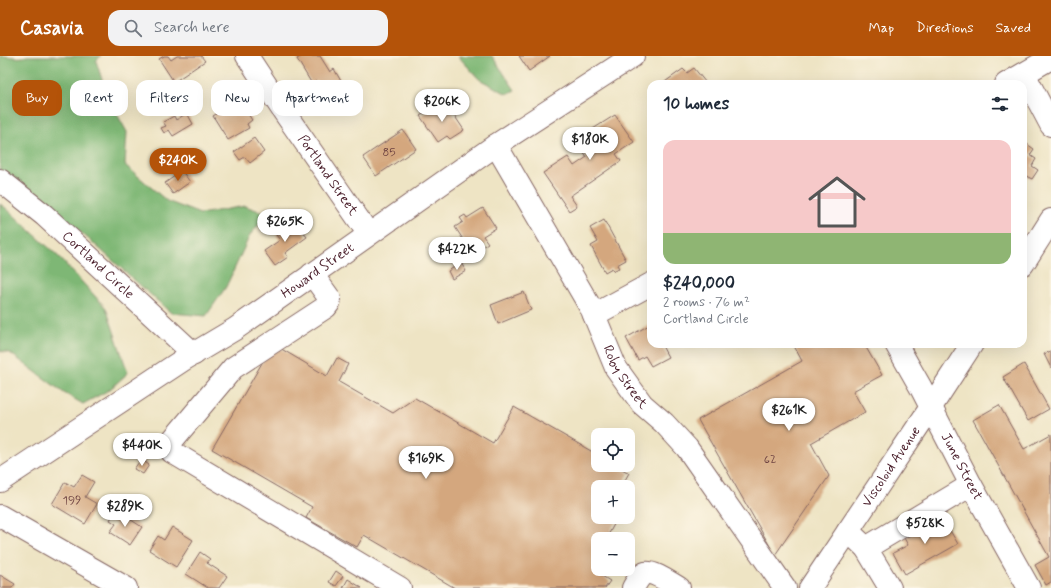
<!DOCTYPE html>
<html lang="en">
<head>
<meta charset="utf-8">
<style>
	:root { --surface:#fff; --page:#f2f2f3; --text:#1f2937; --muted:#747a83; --line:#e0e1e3; --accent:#b45309 }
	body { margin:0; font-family:Mynerve,sans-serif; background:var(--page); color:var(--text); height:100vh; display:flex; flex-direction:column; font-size:15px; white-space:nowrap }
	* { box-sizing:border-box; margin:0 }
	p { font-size:13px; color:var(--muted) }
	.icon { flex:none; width:22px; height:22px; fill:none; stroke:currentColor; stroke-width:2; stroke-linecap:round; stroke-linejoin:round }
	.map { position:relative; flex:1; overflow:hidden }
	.drawer { position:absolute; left:647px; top:24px; width:380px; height:268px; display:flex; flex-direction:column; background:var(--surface); border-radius:12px; box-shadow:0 4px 16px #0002 }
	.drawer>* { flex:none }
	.top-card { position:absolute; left:12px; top:24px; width:380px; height:36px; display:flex; gap:8px }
	.tools { position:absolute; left:591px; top:372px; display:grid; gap:8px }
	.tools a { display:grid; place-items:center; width:44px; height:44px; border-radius:8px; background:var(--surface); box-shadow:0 4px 16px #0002; font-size:20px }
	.price { position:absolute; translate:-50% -34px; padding:0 9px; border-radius:14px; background:#fff; color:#222; font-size:13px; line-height:26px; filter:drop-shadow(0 1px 2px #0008) }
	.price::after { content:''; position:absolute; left:50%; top:24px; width:12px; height:9px; margin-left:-6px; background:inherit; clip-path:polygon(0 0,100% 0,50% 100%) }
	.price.selected { background:var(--accent); color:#fff }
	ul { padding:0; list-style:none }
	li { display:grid; align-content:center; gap:8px; height:212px; padding:0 16px }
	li+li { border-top:1px solid var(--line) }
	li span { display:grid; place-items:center; height:124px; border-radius:12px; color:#555 }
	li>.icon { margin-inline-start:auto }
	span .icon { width:72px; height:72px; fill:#fffc; stroke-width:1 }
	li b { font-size:17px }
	h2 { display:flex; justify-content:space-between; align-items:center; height:48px; padding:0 16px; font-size:17px }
	.pill { padding:0 14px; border-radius:12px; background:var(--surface); box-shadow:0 4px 16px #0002; font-size:14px; line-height:36px }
	.pill.selected { background:var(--accent); color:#fff }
	header { display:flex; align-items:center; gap:24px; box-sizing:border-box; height:56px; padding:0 20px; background:var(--accent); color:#fff }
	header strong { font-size:19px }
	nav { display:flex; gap:22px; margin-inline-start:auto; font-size:14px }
	.search { width:280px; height:36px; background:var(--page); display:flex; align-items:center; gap:10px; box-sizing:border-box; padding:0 14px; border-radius:12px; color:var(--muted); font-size:15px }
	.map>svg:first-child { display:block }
	.forest { fill:#7eb774; stroke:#646b50 }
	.building { fill:#d4a77e }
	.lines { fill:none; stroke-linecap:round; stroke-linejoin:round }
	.minor-casing { stroke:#836461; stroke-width:24 }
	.major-casing { stroke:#836461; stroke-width:24 }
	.minor { stroke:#fff; stroke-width:22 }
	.major { stroke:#fff; stroke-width:22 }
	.labels { text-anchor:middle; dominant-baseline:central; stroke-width:3.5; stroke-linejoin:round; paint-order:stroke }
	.number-label { font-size:12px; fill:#6c4140 }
	.street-label { font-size:14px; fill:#4a1f2b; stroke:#fcf5e5 }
</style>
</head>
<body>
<header>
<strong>Casavia</strong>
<div class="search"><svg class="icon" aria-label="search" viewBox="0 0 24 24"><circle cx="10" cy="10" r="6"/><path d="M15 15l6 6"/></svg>Search here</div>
<nav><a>Map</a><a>Directions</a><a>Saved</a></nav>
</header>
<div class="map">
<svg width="1051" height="532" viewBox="0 0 1051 532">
	<rect width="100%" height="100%" fill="#fcf5e5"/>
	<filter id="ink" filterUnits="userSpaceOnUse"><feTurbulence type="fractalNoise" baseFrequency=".025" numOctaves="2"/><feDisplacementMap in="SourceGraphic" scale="8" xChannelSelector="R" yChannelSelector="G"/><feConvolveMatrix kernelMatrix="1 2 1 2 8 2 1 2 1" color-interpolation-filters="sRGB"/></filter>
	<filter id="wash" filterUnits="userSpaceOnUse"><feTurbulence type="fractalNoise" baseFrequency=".012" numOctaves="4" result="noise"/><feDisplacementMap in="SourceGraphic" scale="16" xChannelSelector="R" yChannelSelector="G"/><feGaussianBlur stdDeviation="0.9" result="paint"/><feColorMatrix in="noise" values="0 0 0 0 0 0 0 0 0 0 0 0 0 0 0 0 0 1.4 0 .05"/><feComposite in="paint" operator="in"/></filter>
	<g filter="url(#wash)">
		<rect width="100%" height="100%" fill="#eee4c4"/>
		<!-- forest -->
		<path class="forest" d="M0,0c9,0 20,3 27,0h74l-5,5 12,37 19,34 -2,33 42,36 33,13 45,-8 23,8 -18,21 -24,52 -20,29 -35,-3 -80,-72 -71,-59 -20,-11z
			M458,0h34l23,34 -8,4 -28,-15z
			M0,148l7,5 52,48 47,51 22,65 -19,17 -26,14 -19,-11 -54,-40 -10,-2z"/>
		<g id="blocks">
			<!-- building -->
			<path class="building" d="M164,0h4l3,4 6,-4h24l4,5 -31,21 -15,-23z
				M302,0h18l10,16 4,-3 11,19 -18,11 -10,-18 -5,3 -15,-25z
				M519,0h31l-21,15z
				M694,12l12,15 -2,1h-42l21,-15 4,4z
				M233,47l3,5 6,-3 10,15 -5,4 2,4 -21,12 -15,-24z
				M439,47l4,6 5,-3 16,24 -14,9 -3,-3 -9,6 -18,-26z
				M187,57l6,11 -20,12 -4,-6 -5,3 -3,-5 5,-2 -3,-4 11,-6 2,4z
				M615,59l19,27 -18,12 5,7 -51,35 7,10 -8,5 -26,-38 25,-16 6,9 13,-9 -4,-6 10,-6 -8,-11z
				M403,74l13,19 -40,27 -13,-19z
				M254,82l10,14 -14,11 -5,-6 -5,3 -6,-8z
				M1024,86l10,7 -4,6 6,4 -4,7 6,4 -6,9 -6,-3 -3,5v-37z
				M182,115l8,11 -17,12 -8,-11z
				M483,152l13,20 -13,8 5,7 -9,6 -4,-6 -7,4 -13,-20 8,-5 -3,-4 5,-3 2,3z
				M604,164l22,40 -9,5 2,3 -6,3 -1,-3 -7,4 -14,-26 7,-4 -8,-14z
				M295,165l12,16 -22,16 3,4 -13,9 -11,-15 16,-11 -4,-5z
				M461,207l5,8 -14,8 -4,-8z
				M524,236l7,18 -33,14 -7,-19z
				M651,268v20h10l7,13 -17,9 -6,-10 -7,4 -12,-22z
				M273,288l54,32 10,-18 11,6 -9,18 54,31 22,-15 78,45 21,-36 84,48v10h17l14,8 -8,14h-23v30h20l-12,22h-8v30h5l-1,7 8,5 -5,7h-150l-91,-53 -7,12 -51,-29 6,-11 -100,-58z
				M793,288h71l18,31 -29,16 12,21 -54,31 18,33 -54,79 -77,-135 104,-59z
				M1051,295v17l-7,-14z
				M1024,308l25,45 -21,12 -25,-44z
				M999,349l25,44 27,-15v148l-5,3 -11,-20 14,-8 -76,-137z
				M141,403l8,6 -6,9 -9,-5z
				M82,419l12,7 -9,15 12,7 -12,20 -33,-20 13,-22 9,5z
				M114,457l6,4 2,-3 20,13 -12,18 -20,-13 6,-8 -6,-4z
				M942,461l16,27 -53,30 -12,-21 15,-8 -4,-7z
				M172,471l21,13 -17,27 -27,-17 9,-14 6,4z
				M200,496l10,7 -3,4 20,13 -8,12h-11l-22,-14z
				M336,515l7,5 -7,10 -7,-4z
				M0,519l15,9 -3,4h-12z
				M348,523l14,9h-19z"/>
		</g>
	</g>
	<g filter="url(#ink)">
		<use href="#blocks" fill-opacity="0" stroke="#836461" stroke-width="1"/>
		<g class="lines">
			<!-- minor casing -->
			<g class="minor-casing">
				<g id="minor">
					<path id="s1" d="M247,0l37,56 84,121"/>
					<path d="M1024,18l27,51"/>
					<path d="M1006,28l45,-26"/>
					<path id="s2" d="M496,89l96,165 24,58 26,36 22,19 23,25 98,140"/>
					<path id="s3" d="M0,124l44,35 150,139"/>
					<path d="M312,218l18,25 -1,4 -3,4 -93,61 -63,75 -1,5 3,4 228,136"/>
					<path d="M594,259l57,-31"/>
					<path id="s4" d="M896,288l25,44 50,97 58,103"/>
					<path id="s5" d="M0,425l183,-121 52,-31 261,-184 137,-89"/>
					<path d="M0,460l126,72"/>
					<path d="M848,475l18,17 105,-63"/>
					<path d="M866,492l24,40"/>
					<path d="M633,532c3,-5 6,-12 12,-15 7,-3 27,11 34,15"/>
				</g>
			</g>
			<!-- major casing -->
			<g class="major-casing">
				<g id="major">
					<path d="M1023,208l28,-44"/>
					<path id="s6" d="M810,532l121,-181 41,-63"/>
				</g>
			</g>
			<!-- minor -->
			<use href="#minor" class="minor"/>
			<!-- major -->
			<use href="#major" class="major"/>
		</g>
	</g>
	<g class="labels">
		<!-- number labels -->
		<g class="number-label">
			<text x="389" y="97">85</text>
			<text x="770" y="404">62</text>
			<text x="72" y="445">199</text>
		</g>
		<!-- street labels -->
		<g class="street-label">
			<text stroke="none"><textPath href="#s1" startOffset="144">Portland Street</textPath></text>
			<text stroke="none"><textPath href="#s3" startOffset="130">Cortland Circle</textPath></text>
			<text stroke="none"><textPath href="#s5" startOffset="381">Howard Street</textPath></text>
			<text stroke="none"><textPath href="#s2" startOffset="266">Roby Street</textPath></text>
			<text stroke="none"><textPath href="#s6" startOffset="146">Viscoloid Avenue</textPath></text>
			<text stroke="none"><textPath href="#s4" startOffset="139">June Street</textPath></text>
		</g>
	</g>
</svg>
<div class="tools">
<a><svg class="icon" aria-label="locate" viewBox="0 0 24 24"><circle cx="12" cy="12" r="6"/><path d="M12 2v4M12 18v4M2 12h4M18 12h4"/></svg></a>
<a>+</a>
<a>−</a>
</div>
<b class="price" style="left:442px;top:67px">$206K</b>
<b class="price" style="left:590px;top:105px">$180K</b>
<b class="price selected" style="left:178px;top:126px">$240K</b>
<b class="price" style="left:285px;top:187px">$265K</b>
<b class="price" style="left:457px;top:215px">$422K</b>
<b class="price" style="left:789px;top:376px">$261K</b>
<b class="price" style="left:142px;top:411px">$440K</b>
<b class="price" style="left:426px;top:424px">$169K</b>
<b class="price" style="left:125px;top:472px">$289K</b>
<b class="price" style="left:925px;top:489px">$528K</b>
<div class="top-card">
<a class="pill selected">Buy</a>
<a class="pill">Rent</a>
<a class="pill">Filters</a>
<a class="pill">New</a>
<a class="pill">Apartment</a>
</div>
<section class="drawer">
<h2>10 homes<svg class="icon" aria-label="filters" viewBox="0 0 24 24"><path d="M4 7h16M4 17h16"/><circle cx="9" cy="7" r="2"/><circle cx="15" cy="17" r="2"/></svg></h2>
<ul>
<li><span style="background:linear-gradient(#f6c9c9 75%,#8fb573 0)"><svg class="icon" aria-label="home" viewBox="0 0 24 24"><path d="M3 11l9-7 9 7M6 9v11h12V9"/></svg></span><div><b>$240,000</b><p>2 rooms · 76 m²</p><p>Cortland Circle</p></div></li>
</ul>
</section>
</div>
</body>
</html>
